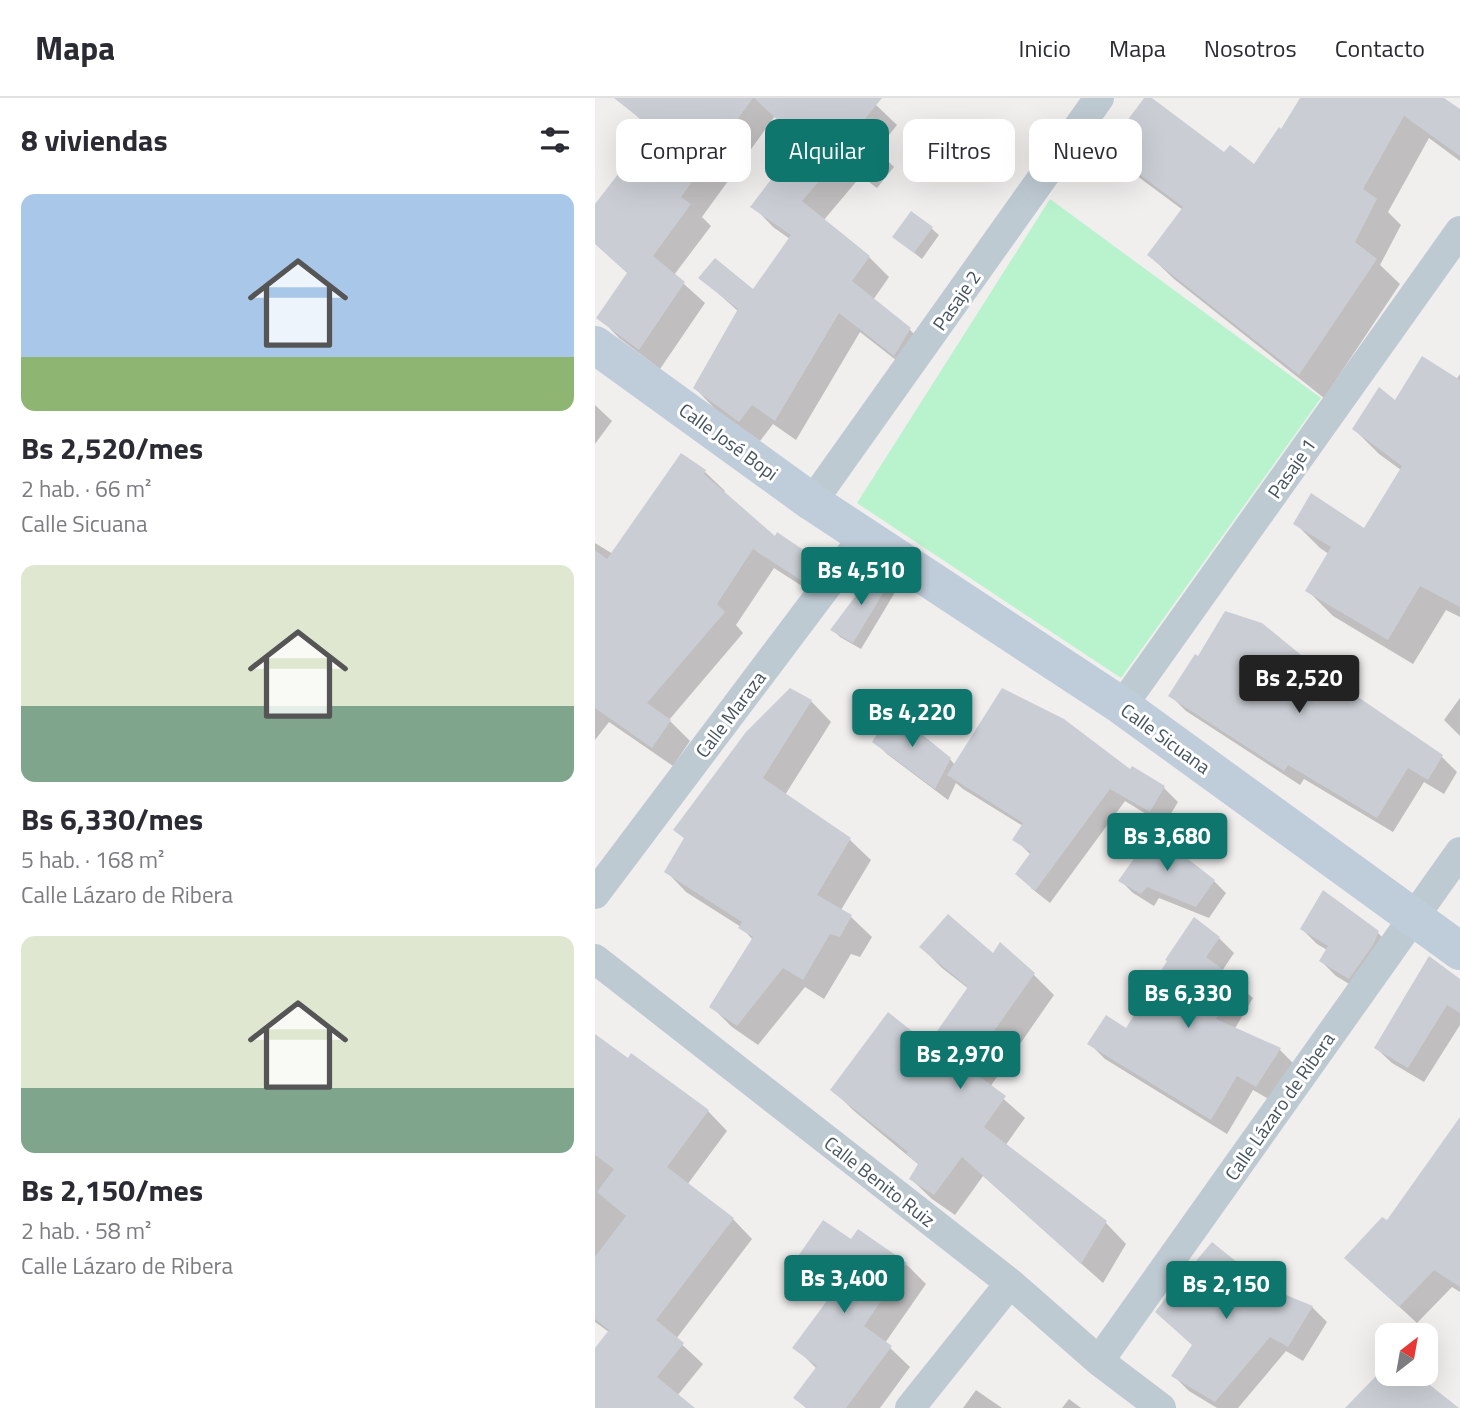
<!DOCTYPE html>
<html lang="es">
<head>
<meta charset="utf-8">
<style>
	:root { --surface:#fff; --page:#f7f7f7; --text:#2b2b33; --muted:#7c7c81; --line:#e1e1e2; --accent:#0f766e }
	body { margin:0; font-family:"Titillium Web",sans-serif; background:var(--page); color:var(--text); height:100vh; display:flex; flex-direction:column; font-size:26px; white-space:nowrap }
	* { box-sizing:border-box; margin:0 }
	p { font-size:23px; color:var(--muted) }
	.icon { flex:none; width:38px; height:38px; fill:none; stroke:currentColor; stroke-width:2; stroke-linecap:round; stroke-linejoin:round }
	.map { position:relative; flex:1; overflow:hidden }
	.side { display:flex; flex-direction:column; background:var(--surface); width:595px }
	.side>* { flex:none }
	.hud { position:absolute; left:21px; top:21px; width:665px; height:63px; display:flex; gap:14px }
	.needle { width:46px; rotate:31deg }
	.tools { position:absolute; left:780px; top:1225px; display:grid; gap:14px }
	.tools a { display:grid; place-items:center; width:63px; height:63px; border-radius:14px; background:var(--surface); box-shadow:0 7px 28px #0002; font-size:35px }
	.price { position:absolute; translate:-50% -60px; padding:0 16px; border-radius:7px; background:var(--accent); color:#fff; font-size:23px; line-height:46px; filter:drop-shadow(0 2px 4px #0008) }
	.price::after { content:''; position:absolute; left:50%; top:42px; width:21px; height:16px; margin-left:-10px; background:inherit; clip-path:polygon(0 0,100% 0,50% 100%) }
	.price.active { background:#222; color:#fff }
	ul { padding:0; list-style:none }
	li { display:grid; align-content:center; gap:14px; height:371px; padding:0 21px }
	li span { display:grid; place-items:center; height:217px; border-radius:14px; color:#555 }
	li>.icon { margin-inline-start:auto }
	span .icon { width:126px; height:126px; fill:#fffc; stroke-width:1 }
	li b { font-size:30px }
	h2 { display:flex; justify-content:space-between; align-items:center; height:84px; padding:0 21px; font-size:30px }
	.pill { padding:0 24px; border-radius:14px; background:var(--surface); box-shadow:0 7px 28px #0002; font-size:24px; line-height:63px }
	.pill.active { background:var(--accent); color:#fff }
	header { display:flex; align-items:center; gap:42px; box-sizing:border-box; height:98px; padding:0 35px; background:var(--surface); border-bottom:2px solid var(--line) }
	header strong { font-size:33px }
	nav { display:flex; gap:38px; margin-inline-start:auto; font-size:24px }
	main { display:flex; flex:1; min-height:0 }
	.map>svg:first-child { display:block }
	.green { fill:#b9f3ce }
	.shadow { fill:#0003 }
	.building { fill:#caced4 }
	.lines { fill:none; stroke-linecap:round; stroke-linejoin:round }
	.street { stroke:#becad2; stroke-width:30 }
	.secondary { stroke:#bfccd9; stroke-width:38 }
	.labels { text-anchor:middle; dominant-baseline:central; stroke-width:6; stroke-linejoin:round; paint-order:stroke }
	.street-label { font-size:19px; fill:#45535e; stroke:#fff }
</style>
</head>
<body>
<header>
<strong>Mapa</strong>
<nav><a>Inicio</a><a>Mapa</a><a>Nosotros</a><a>Contacto</a></nav>
</header>
<main>
<section class="side">
<h2>8 viviendas<svg class="icon" aria-label="filters" viewBox="0 0 24 24"><path d="M4 7h16M4 17h16"/><circle cx="9" cy="7" r="2"/><circle cx="15" cy="17" r="2"/></svg></h2>
<ul>
<li><span style="background:linear-gradient(#a9c7e8 75%,#8fb573 0)"><svg class="icon" aria-label="home" viewBox="0 0 24 24"><path d="M3 11l9-7 9 7M6 9v11h12V9"/></svg></span><div><b>Bs 2,520/mes</b><p>2 hab. · 66 m²</p><p>Calle Sicuana</p></div></li>
<li><span style="background:linear-gradient(#dfe7d0 65%,#7fa58c 0)"><svg class="icon" aria-label="home" viewBox="0 0 24 24"><path d="M3 11l9-7 9 7M6 9v11h12V9"/></svg></span><div><b>Bs 6,330/mes</b><p>5 hab. · 168 m²</p><p>Calle Lázaro de Ribera</p></div></li>
<li><span style="background:linear-gradient(#dfe7d0 70%,#7fa58c 0)"><svg class="icon" aria-label="home" viewBox="0 0 24 24"><path d="M3 11l9-7 9 7M6 9v11h12V9"/></svg></span><div><b>Bs 2,150/mes</b><p>2 hab. · 58 m²</p><p>Calle Lázaro de Ribera</p></div></li>
</ul>
</section>
<div class="map">
<svg width="865" height="1310" viewBox="0 0 865 1310">
	<rect width="100%" height="100%" fill="#f1eeee"/>
	<!-- green -->
	<path class="green" d="M455,101l271,199 -200,280 -264,-175z"/>
	<!-- shadow -->
	<path class="shadow" d="M32,0h242l7,7 21,20 -20,25 17,17 -17,21 -16,-12 -38,45 46,36 20,20 -16,23 37,30 21,20 -16,25 -55,-43 -64,108 -23,-16 -13,17 -45,-32 -20,-21 44,-76 -38,-34 52,13 37,-52 -17,-12 -20,-21 38,-50 8,-16 -24,-24 -73,101 9,9 -37,49 31,28 -45,66 -41,-31 -20,-21 30,-43 -34,-31v-36l59,-75 -31,-29z
		M551,0l79,57 29,11 28,-35 20,-33h139l19,13v50l-31,-23 -41,74 13,13 -21,40 20,19 -76,114 -150,-119 -25,-24 34,-45 -50,-37 -24,-25z
		M336,130l8,7 -17,24 -28,-22z
		M865,276v243l-14,-7 -33,54 -80,-48 -26,-26 22,-36 -9,-6 -25,-25 70,8 36,-61 -22,-16 -25,-25 42,-26 60,-23z
		M0,307l17,16 -17,23z
		M87,357l23,17 20,19 -2,2 52,45 29,14 19,20 -1,27 -48,-31 -38,57 7,8 -74,87 21,21 -17,25 -64,-44 -14,18v-197l18,11z
		M295,483l7,8 -36,60 -21,-12 -7,-7z
		M603,561l158,44 86,54 15,15 -13,22 -20,-12 -31,50 -89,-53 -4,6 -114,-74 -15,-15z
		M865,600v38l-16,-16z
		M216,603l20,21 -46,73 65,45 21,20 -30,50 10,7 21,20 -12,20 -9,-3 -27,45 -19,-12 -47,58 -26,-18 -20,-20 41,-67 -12,-13 -55,-35 -20,-21 19,-32 -9,-9z
		M280,644l75,17 5,6 176,6 2,-3 31,20 14,14 -14,23 -39,-24 -75,102 -19,-15v-33l-16,-16 8,-13 -60,-37 -7,-6 -8,17 -61,-46z
		M526,783h93l12,12 -17,25 -50,-20 -5,8 -21,-13z
		M707,831l76,4 15,15 -29,45 -28,-17 -15,-15 6,-11 -10,-6z
		M624,840l15,15 -12,18 31,27 -19,32 46,20 15,15 -23,36 -19,-11 -26,44 -122,-75 -15,-15 37,-13z
		M326,849l72,8 40,19 21,21 -64,92 35,31 -20,28 101,77 20,21 -23,39 -120,-107 -28,39 -23,-16 -21,-20 8,-14 -66,-55 -21,-21 96,-43 41,-57 -27,-21z
		M853,873l12,10v44l-36,57 -32,-19 -16,-15z
		M0,938l33,25 80,50 19,20 -40,54 46,34 19,20 -76,100 27,25 -26,32 15,12h-97v-57l14,-19 -14,-10z
		M856,1034l9,7v153l-8,-5 -35,36 -71,-65 41,-36z
		M263,1133l48,33 20,20 -41,59 25,24 -30,41h-74l-11,-10 22,-29 -22,-22 39,-53 -18,-12 -19,-20 54,-21z
		M617,1146l45,39 55,24 15,15 -24,39 -17,-10 -48,57h-21l-28,-17 -15,-15 20,-30z
		M793,1268v8h26l42,34h-108z
		M381,1292l26,18h-39z
		M474,1301l12,9h-19z"/>
	<!-- building -->
	<path class="building" d="M19,0h139l-72,99 10,7 -38,52 32,26 -46,68 -43,-32 31,-45 -32,-29v-40l58,-75z
		M159,0h128l-26,32 19,15 -20,24 -15,-12 -38,44 68,55 -18,25 59,47 -17,28 -55,-43 -64,108 -23,-16 -13,17 -46,-34 45,-79 -40,-31 17,-20 38,31 38,-54 -41,-28 39,-51 -3,-3 12,-14z
		M549,0h8l72,54 6,-7 24,19 25,-37 2,2 19,-31h144l16,11v47l-56,-40 -41,73 14,10 -22,43 22,17 -78,116 -152,-120 36,-48 -77,-58z
		M316,113l22,16 -19,26 -22,-16z
		M827,258l38,24v227l-40,-21 -32,54 -83,-49 26,-44 -38,-23 18,-31 53,35 38,-62 -50,-37 27,-42 16,13z
		M86,355l25,17 -2,4 71,62 2,-4 28,19 -5,7 12,10 -10,13 -49,-32 -36,55 8,8 -78,91 24,17 -19,28 -57,-40v-158l12,9z
		M280,472l16,10 -38,63 -23,-13z
		M630,513l37,12 94,77 2,-3 85,58 -15,25 -20,-12 -31,50 -89,-53 -4,6 -116,-75 27,-42 3,2z
		M195,590l22,12 -49,78 88,60 -34,57 35,20 -12,22 -10,-3 -27,46 -20,-12 -46,58 -28,-19 44,-70 -15,-9 4,-6 -78,-50 20,-34 -11,-8 73,-98z
		M407,590l62,31 66,50 2,-3 33,20 -15,26 -40,-23 -75,102 -20,-17 16,-22 -19,-12 11,-17 -76,-48z
		M297,612l59,48 -16,31 -63,-47z
		M558,734l62,48 -19,27 -49,-20 -6,7 -23,-13z
		M728,792l56,41 -6,14 -24,34 -30,-18 9,-15 -28,-17z
		M353,816l45,39 7,-11 35,31 -67,95 38,28 -22,31 123,94 -26,43 -119,-107 -28,38 -25,-16 9,-15 -12,-10 2,-2 -78,-62 58,-78 40,32 40,-57 -49,-40z
		M599,819l26,20 -14,20 33,24 -23,38 65,29 -25,39 -19,-11 -26,44 -124,-76 19,-29 20,13 41,-67 -2,-1z
		M834,858l31,23v34l-13,-8 -39,63 -34,-20z
		M0,936l33,24 3,-5 78,57 -42,57 67,51 -78,102 28,23 -27,34 38,31h-100v-60l14,-18 -14,-11v-62l31,-41 -29,-24 17,-23 -19,-14z
		M865,1019v170l-26,-17 -35,37 -55,-49 38,-41 5,3z
		M228,1122l28,19 7,-10 49,34 -43,63 28,20 -46,62h-39l-14,-10 24,-32 -25,-18 43,-58 -41,-28z
		M617,1144l31,25 -6,8 76,31 -25,41 -18,-10 -55,65 -44,-26 21,-31 -37,-33 18,-24z
		M783,1276h38l43,34h-114z"/>
	<g class="lines">
		<!-- street -->
		<path class="street" d="M217,404l287,-404
			M527,608l338,-475
			M0,796l270,-359
			M0,861l415,324 89,78 62,47
			M504,1263l361,-509
			M315,1310l100,-125"/>
		<!-- secondary -->
		<path class="secondary" d="M0,247l217,157 310,204 338,245"/>
	</g>
	<g class="labels">
		<!-- street labels -->
		<g class="street-label">
			<text transform="translate(361 202) rotate(-55)">Pasaje 2</text>
			<text transform="translate(134 343) rotate(36)">Calle José Bopi</text>
			<text transform="translate(696 370) rotate(-55)">Pasaje 1</text>
			<text transform="translate(135 616) rotate(-53)">Calle Maraza</text>
			<text transform="translate(571 640) rotate(36)">Calle Sicuana</text>
			<text transform="translate(684 1008) rotate(-55)">Calle Lázaro de Ribera</text>
			<text transform="translate(285 1083) rotate(38)">Calle Benito Ruiz</text>
		</g>
	</g>
</svg>
<div class="tools">
<a><svg class="needle" viewBox="-14 -14 28 28"><path d="M0-13l5 13h-10z" fill="#e53935"/><path d="M0 13l5-13h-10z" fill="#7c7c81"/></svg></a>
</div>
<b class="price" style="left:266px;top:509px">Bs 4,510</b>
<b class="price active" style="left:704px;top:617px">Bs 2,520</b>
<b class="price" style="left:317px;top:651px">Bs 4,220</b>
<b class="price" style="left:572px;top:775px">Bs 3,680</b>
<b class="price" style="left:593px;top:932px">Bs 6,330</b>
<b class="price" style="left:365px;top:993px">Bs 2,970</b>
<b class="price" style="left:249px;top:1217px">Bs 3,400</b>
<b class="price" style="left:631px;top:1223px">Bs 2,150</b>
<div class="hud">
<a class="pill">Comprar</a>
<a class="pill active">Alquilar</a>
<a class="pill">Filtros</a>
<a class="pill">Nuevo</a>
</div>
</div>
</main>
</body>
</html>
